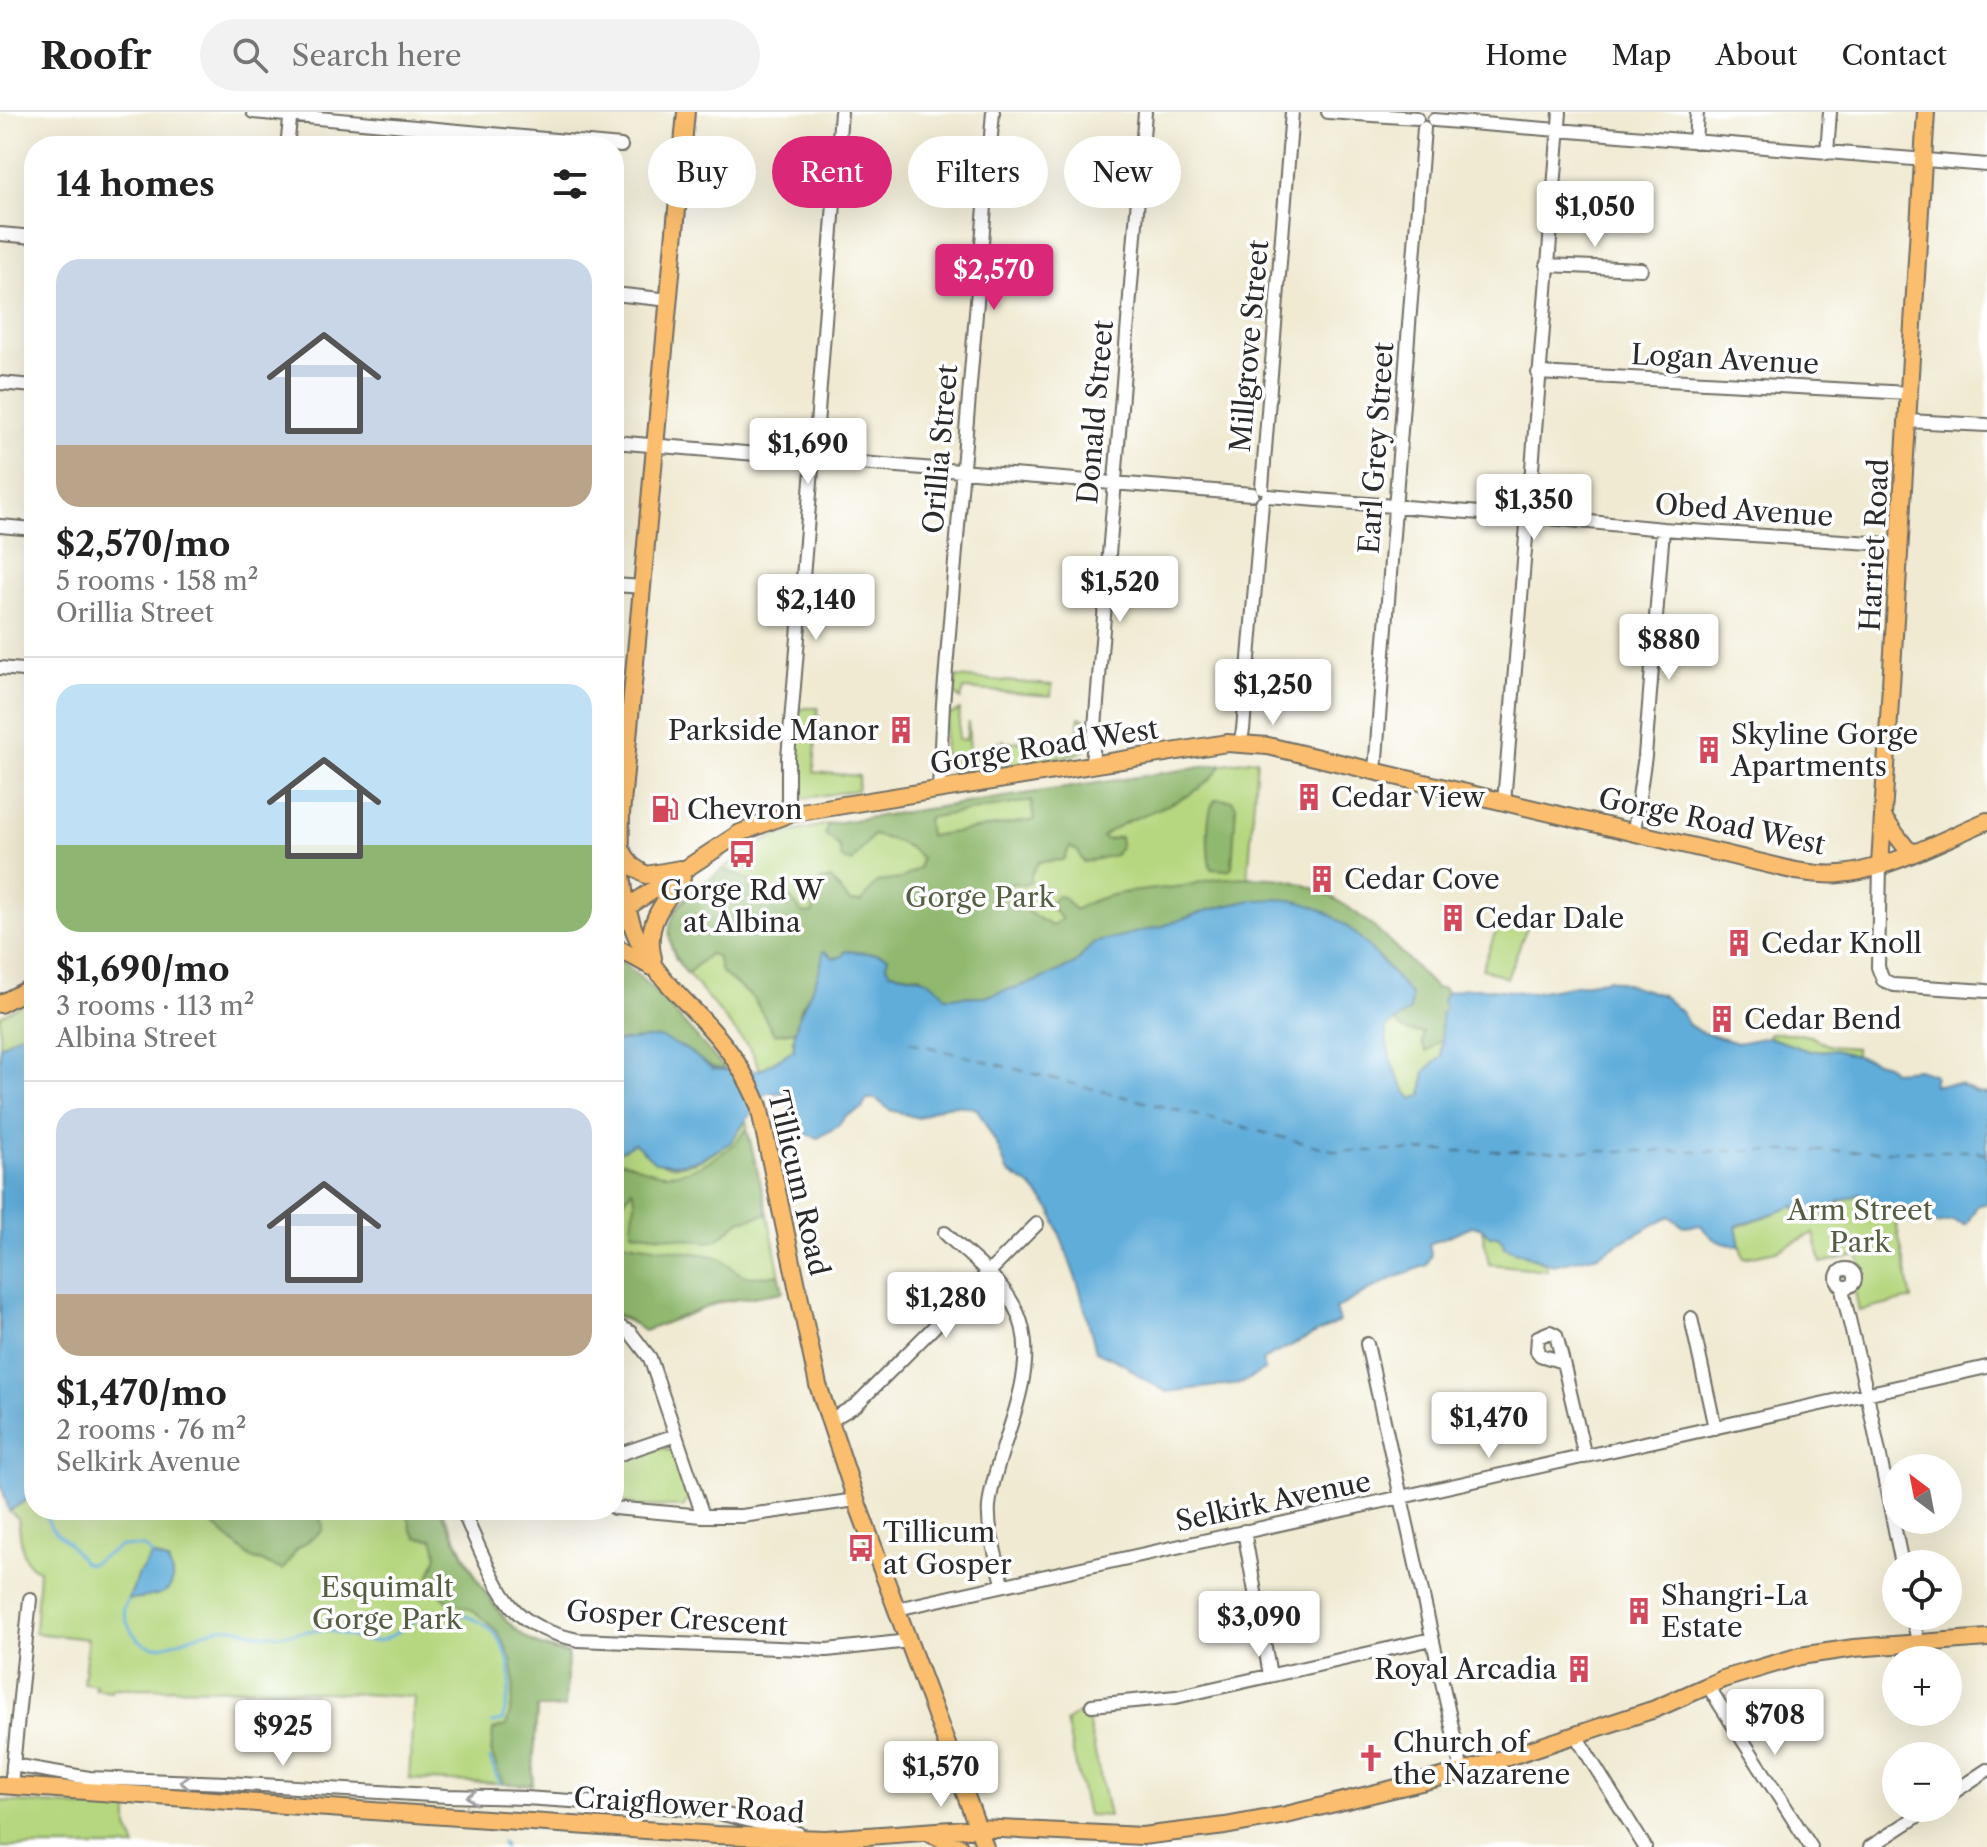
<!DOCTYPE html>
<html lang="en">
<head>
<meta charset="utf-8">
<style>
	:root { --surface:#fff; --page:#f2f2f2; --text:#222; --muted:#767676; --line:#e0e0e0; --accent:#db2777 }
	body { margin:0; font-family:"Libre Caslon Text",serif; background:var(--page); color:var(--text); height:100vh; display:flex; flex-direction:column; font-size:30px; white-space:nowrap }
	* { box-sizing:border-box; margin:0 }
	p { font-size:26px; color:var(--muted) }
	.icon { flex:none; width:44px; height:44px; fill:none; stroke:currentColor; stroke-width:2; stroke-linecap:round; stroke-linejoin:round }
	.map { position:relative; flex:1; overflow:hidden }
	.side { position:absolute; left:24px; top:24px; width:600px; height:1384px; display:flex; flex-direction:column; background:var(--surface); border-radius:32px; box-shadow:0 8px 32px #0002 }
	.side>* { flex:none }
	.top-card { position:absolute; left:648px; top:24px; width:760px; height:72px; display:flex; gap:16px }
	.needle { width:52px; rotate:328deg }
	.fabs { position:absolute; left:1882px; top:1342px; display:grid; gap:16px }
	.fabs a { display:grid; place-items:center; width:80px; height:80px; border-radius:50%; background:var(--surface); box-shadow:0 8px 32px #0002; font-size:40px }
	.price { position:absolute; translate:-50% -68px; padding:0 18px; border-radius:8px; background:#fff; color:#222; font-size:26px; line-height:52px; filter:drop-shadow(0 2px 4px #0008) }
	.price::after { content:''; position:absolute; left:50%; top:48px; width:24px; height:18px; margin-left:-12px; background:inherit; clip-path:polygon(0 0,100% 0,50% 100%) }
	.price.on { background:var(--accent); color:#fff }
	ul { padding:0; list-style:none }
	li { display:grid; align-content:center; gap:16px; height:424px; padding:0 32px }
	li+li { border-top:2px solid var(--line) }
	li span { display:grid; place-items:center; height:248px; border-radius:24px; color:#555 }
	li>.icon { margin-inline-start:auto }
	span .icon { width:144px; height:144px; fill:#fffc; stroke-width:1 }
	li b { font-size:34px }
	h2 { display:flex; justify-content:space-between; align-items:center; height:96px; padding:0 32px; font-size:34px }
	.tag { padding:0 28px; border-radius:36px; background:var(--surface); box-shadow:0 8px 32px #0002; font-size:28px; line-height:72px }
	.tag.on { background:var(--accent); color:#fff }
	header { display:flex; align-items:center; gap:48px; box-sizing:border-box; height:112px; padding:0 40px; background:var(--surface); border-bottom:2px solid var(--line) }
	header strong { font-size:38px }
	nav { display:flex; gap:44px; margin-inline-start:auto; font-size:28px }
	.search { width:560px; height:72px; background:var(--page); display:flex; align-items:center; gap:20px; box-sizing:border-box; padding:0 28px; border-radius:44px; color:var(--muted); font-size:30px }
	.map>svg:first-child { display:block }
	.green { fill:#b6d77f; stroke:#708155; stroke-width:2 }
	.forest { fill:#90b86e; stroke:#5e724c; stroke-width:2; fill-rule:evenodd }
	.water { fill:#61adda; stroke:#466c82; stroke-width:2 }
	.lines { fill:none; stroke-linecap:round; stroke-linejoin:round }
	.stream { stroke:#61adda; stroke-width:3 }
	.ferry { stroke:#415f71; stroke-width:2; stroke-dasharray:10 8; stroke-linecap:butt }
	.minor-casing { stroke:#706e65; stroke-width:16 }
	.major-casing { stroke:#706e65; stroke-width:20 }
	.minor { stroke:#fff; stroke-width:12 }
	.major { stroke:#fbbe6e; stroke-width:16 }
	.oneway { stroke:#a0a0a0 }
	.labels { text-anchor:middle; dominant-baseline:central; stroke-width:7; stroke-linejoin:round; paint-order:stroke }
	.street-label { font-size:28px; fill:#2b2b2b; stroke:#fff }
	.poi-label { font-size:28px; fill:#2b2b2b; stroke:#fff; text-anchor:start }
	.park-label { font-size:28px; fill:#555f44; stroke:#fff }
</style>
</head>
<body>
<header>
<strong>Roofr</strong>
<div class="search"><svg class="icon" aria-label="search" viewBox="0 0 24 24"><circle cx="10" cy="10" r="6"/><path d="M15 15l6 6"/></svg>Search here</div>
<nav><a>Home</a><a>Map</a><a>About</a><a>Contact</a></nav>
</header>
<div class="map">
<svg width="1987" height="1735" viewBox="0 0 1987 1735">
	<rect width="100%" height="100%" fill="#fff"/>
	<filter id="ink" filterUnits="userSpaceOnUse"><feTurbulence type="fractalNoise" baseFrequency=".0125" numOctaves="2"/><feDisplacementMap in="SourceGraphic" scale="16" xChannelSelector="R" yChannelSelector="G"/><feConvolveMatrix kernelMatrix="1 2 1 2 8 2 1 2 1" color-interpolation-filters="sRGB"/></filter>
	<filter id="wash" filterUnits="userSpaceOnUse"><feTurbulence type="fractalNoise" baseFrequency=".006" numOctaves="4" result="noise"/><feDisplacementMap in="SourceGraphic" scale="32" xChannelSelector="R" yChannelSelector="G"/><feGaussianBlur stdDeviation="1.8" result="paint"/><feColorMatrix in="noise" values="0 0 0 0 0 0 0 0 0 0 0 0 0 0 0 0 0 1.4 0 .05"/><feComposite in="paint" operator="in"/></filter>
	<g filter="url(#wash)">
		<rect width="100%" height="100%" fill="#f0ead2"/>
		<!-- green -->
		<path class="green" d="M956,565l96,8 -1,11 -87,-7 -3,10 -6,-4z
			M805,596h13l-4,64 45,4 -2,14 -50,8 -11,-3 -3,-15 4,-69z
			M960,598l-2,29 8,1 2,-18 2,30 23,2 5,-14 2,26 -48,7c-13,-11 -6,-38 -5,-57z
			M1079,605l9,4 -1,28 -10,5 -73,12 -1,-26 4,3 12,-2 10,3 2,-2 12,4 2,-6 32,1z
			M1257,647l-9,120c84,-3 133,53 187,109h8l3,5c-10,17 -5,44 -4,63l-17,15 -3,24 -10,4c-16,-20 -27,-46 -26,-72l24,-16 -617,28 1,10 -34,21 -9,-20 -75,-90 -5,-14v-22l5,-15 10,-12 63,-47 26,-14 53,-12z
			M1501,806l26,9 -20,51 -25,-9z
			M34,885v29l-34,20v-30z
			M1769,921h25l16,3 20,10 26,2v8l-22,-6 -25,1 -41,-14z
			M745,1010l3,1 -1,6 21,85 15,78 -68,11 -70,26 -31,-14v-160l20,-12c8,5 16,16 25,19 31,13 71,-15 86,-40z
			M1860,1082l33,14 19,91 -53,12 -4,-19c12,-10 6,-23 3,-37l-37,8 -7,-30 -38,18 -33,7 -7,-31 59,-21 29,7 17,-12z
			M1482,1117l8,7h7l5,4 2,7 42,16 1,7 -58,-6z
			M656,1336h9l8,4 17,44 -7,11 -47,-1 -22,-7v-36z
			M34,1383v15h408c25,47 47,109 96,135 9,4 21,5 30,8l-3,54 -28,-1 -5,79 -123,-6 5,-82 -144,-8 -158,-1 -1,3 -16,-2 1,-4 -13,-2 5,-44 -53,-6 4,-63c-19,-3 -18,-35 -21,-52l-9,-7z
			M1084,1597l2,2 23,105 -22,-1 -21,-93z
			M0,1689l128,9v18l8,19h-136z"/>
		<!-- forest -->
		<path class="forest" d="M1222,652c-25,43 -86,45 -120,73l5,3 13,-3 1,7 -5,11 -33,7 -5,-11 -8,-4 -7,13 -24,2 -8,12v8l-7,3 -12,-2 -5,4 21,25 24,14 10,-7 -11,-12v-6l6,-5 6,1 12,13c28,-19 68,-19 100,-23 13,-1 24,-5 36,-7 19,-3 42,-3 61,-2 66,4 121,66 163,110h8l3,5 -4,7 3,9 -4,5 1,25 -15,13 -5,-8 1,-12c-14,1 -20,1 -28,-11l15,-10 -17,-37 -12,-15 -62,-50 -29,-9h-38l-44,10 -45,16 -69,17 -18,21 -42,18 -47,14 -41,1 -27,-21 -29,-4 -10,-18 -35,-3 -2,6 -12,1 -5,-6 -12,34 -14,24 -5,21 -21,3 -20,-35 -33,-27 -4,-16 -8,-2 -22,20c-40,-51 -5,-74 36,-105l40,17 10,13 14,-5 16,20 10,-1 1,-25 5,-7 12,-2 19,23h11l16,-20 24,-3 18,-11 2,-10 -11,-10 -14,-7 -23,-6 -21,27 -10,-3 -3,-13 -14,-12 3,-10zM1031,689l3,19 -105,16 -2,-18z
			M1216,687l16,1 4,6 -4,61 -4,3 -17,-1c-4,-14 -6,-60 5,-70z
			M614,842l44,40 67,75c-18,0 -25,-12 -40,-20 -16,-7 -53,-9 -71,-7z
			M747,1017l21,85 -28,7 -23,19 -9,2 -76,-10c-1,-15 7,-31 0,-43l-18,27v-55c18,-1 32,12 50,13 29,1 67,-22 83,-45z
			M614,1129l100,15c9,3 14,8 21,14 13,11 29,6 44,4l4,18 -63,10 -76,29 -15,-11 -15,-7z
			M196,1398h128l-4,10 3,5 -1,6 -25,18 -14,21 -32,-12z
			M411,1398h29c30,53 59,136 128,144l-3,54h-28l-5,77 -29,-1 -12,-32 2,-22 13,-4c15,-45 10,-87 -33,-115 -8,-6 -21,-6 -28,-12 -6,-5 -11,-13 -16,-19 3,-19 13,-18 4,-41l-16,-1 -6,-9 -3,-14z"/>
		<!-- water -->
		<path class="water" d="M1252,788c12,0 26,-2 38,0 54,8 89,58 121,96l-1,15 -24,16c-1,26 10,52 26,72l10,-4 3,-24 17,-15 -1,-42 4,-5 -3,-9 4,-7 18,-5h19l47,5 80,-14 52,16 19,17 7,12 12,8 38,11 30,-6 41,14 25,-1 52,14 6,7 26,-2 17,6 -2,10 26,-1 17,8 11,2v109l-10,3 -11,19 -14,-4 -16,3 -11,-5 -19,3 -13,-14 -33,-14 -19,7 -17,12 -24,4 -5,-11 -59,20 4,20c-18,-2 -29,-5 -39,-21l-17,2 -15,-11 -71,39 -45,10 -49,-18 -2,-7 -5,-4h-7l-10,-9 -8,-1 -43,18 2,10 -4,11 -40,16 -52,28 4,13 -77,38 3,10 -23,13 -75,9 -25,-14 -18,-14 -28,-13 -16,-61 -29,-80 -18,-22 -26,-17 -8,-22 -22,-40c-27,-8 -36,-3 -59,9l-28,-8 -14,-11h-9l-5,10 -16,7 -8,10 -20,12 -21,-7 -5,-9 -5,-29h-21l-36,50 -31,17 -23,4 -21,-2 -21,-19 -20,12v-113l45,-5 25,11 29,21 22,2 25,-1 34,-20c-3,-38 27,-63 29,-99 10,2 5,11 20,5l2,-5 35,3 8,3 -2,8 4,7c22,3 43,5 56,25l41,-1 47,-14 41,-18 18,-21 70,-17 45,-16z
			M34,914v469l-25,16 -9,-30v-435z
			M152,1443l16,7c16,36 -16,33 -40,38l11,-26z"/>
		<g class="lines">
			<!-- stream -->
			<path class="stream" d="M43,1398l9,19 15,13 17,21 6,1 31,-18 24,1 7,8
				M128,1488l-5,9c3,14 11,33 28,37 19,3 49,-16 70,-18 18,-2 32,6 48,7 19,1 37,-6 55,-5 18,1 37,14 54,11 17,-3 28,-18 43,-23 43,-15 86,8 89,55 1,17 -3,32 -8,48l-10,2
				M490,1647l10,25
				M502,1730l2,5"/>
			<!-- ferry -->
			<path class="ferry" d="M910,930l426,109h640l11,3"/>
		</g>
	</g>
	<g filter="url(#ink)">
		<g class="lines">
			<!-- minor casing -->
			<g class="minor-casing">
				<path id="minor" d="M253,0l368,34
					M1328,0l89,6
					M1434,8l553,45
					M1695,30l2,-30
					M287,34l4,-34
					M1827,41l3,-41
					M0,122l34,3
					M1547,153l94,4
					M614,182l56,6
					M1538,261l371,20
					M0,271l34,3
					M1907,309l80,4
					M614,330l190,16
					M815,339l26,-339
					M822,348l430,34
					M1262,375l30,-375
					M1268,384l250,20
					M1529,395l31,-395
					M1537,405l126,12 238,16
					M0,414l34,3
					M614,473l29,2
					M0,556l34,3
					M614,615l15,1
					M1240,631l3,-13 19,-227
					M1092,652l53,-652
					M1375,659l49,-643
					M939,677l4,-85 50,-592
					M1504,690l23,-277
					M788,702v-56l24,-289
					M1634,719l11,-75 18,-227
					M1880,753l-2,102 5,13 11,5 93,6
					M945,1121c22,22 53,43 68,71 36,61 -17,138 -24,202 -2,25 9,54 14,78
					M1837 1166a9 9 0 1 1 18 0a9 9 0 1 1-18 0Z
					M1844,1176l-1,6 24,100 35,170
					M1691,1206l24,110
					M614,1212l16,8 20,26 53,158
					M1550,1220l6,3 7,27 -23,-7 -3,-4 1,-14z
					M1367,1232l95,428
					M1563,1250l22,95
					M829,1309l27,-16 181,-181
					M614,1344l62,-21
					M614,1396l89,8h39l114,-16
					M462,1398c13,27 33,80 54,101 17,17 40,24 62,29l249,10 82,-9
					M1244,1419l26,144
					M897,1497l1090,-242
					M1912,1504l7,28
					M1708,1574l103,161
					M1092,1593l84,-8 256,-58
					M1576,1624l69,111
					M13,1653l76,13 138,5 220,13 78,2 152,10 34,3 87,22
					M11,1674l19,-187
					M1948,1684l39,-26
					M1870,1735l60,-39"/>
			</g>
			<!-- major casing -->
			<g class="major-casing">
				<path id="major" d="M686,0l-65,702c-1,43 -1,88 18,128 16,33 46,58 71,86 21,23 37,48 49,78l59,279 38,115 129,347
					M1884,707l23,30 6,3
					M621,737l10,16 15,10 34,-6
					M1880,753l46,-753
					M614,804l126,-83 48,-19 439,-71 41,3 528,125c14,2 29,5 44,3 45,-3 104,-35 147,-53
					M614,834l38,21
					M653,846c-9,-33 10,-55 29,-80
					M0,892l34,-18
					M0,1673l716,50 109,4 154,-11 163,8 83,-10 61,-11 176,-43 193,-63 68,-30 77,-23 54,-8 133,-10
					M931,1722l29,13"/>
			</g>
			<!-- minor -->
			<use href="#minor" class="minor"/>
			<!-- major -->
			<use href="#major" class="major"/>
		</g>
		<!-- one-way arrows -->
		<defs><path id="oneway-chevron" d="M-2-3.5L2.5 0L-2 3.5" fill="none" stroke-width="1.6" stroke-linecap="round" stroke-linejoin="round" transform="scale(2)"/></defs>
		<g class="oneway">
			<use href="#oneway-chevron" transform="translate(185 1670) rotate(-178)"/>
			<use href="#oneway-chevron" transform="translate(472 1685) rotate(-179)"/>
		</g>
	</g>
	<!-- icons -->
	<defs>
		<g id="building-bare" transform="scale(2.16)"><path d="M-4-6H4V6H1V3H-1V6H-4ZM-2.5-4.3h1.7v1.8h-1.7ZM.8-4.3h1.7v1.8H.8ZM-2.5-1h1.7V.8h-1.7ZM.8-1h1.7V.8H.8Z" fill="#d1495b" stroke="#fff" stroke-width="2.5" paint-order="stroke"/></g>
		<g id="fuel-bare" transform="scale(2.16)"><path d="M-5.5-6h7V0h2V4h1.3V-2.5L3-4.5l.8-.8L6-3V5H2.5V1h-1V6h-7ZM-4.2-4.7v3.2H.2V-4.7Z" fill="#d1495b" stroke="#fff" stroke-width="2.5" paint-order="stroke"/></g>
		<g id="bus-bare" transform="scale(2.16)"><path d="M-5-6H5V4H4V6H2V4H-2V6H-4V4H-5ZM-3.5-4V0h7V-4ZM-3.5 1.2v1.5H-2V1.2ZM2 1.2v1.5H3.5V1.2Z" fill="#d1495b" stroke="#fff" stroke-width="2.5" paint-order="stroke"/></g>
		<g id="church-bare" transform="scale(2.16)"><path d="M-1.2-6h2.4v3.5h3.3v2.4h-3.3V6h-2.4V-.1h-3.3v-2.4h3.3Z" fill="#d1495b" stroke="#fff" stroke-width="2.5" paint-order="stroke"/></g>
	</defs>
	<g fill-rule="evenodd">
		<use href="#building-bare" x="901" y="618"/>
		<use href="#building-bare" x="1709" y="638"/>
		<use href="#building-bare" x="1309" y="685"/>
		<use href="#fuel-bare" x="665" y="697"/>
		<use href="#bus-bare" x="742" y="742"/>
		<use href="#building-bare" x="1322" y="767"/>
		<use href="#building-bare" x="1453" y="806"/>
		<use href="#building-bare" x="1739" y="831"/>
		<use href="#building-bare" x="1722" y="907"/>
		<use href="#bus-bare" x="861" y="1436"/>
		<use href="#building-bare" x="1639" y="1499"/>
		<use href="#building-bare" x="1579" y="1557"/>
		<use href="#church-bare" x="1371" y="1646"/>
	</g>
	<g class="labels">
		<!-- street labels -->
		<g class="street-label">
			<text transform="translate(1249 234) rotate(-85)">Millgrove Street</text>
			<text transform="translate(1725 247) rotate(3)">Logan Avenue</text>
			<text transform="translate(1095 300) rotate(-85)">Donald Street</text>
			<text transform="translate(1376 336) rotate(-86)">Earl Grey Street</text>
			<text transform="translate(940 337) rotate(-85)">Orillia Street</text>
			<text transform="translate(1744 398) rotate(4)">Obed Avenue</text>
			<text transform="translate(1874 433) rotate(-87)">Harriet Road</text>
			<text transform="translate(1044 634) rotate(-9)">Gorge Road West</text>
			<text transform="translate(1712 709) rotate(12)">Gorge Road West</text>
			<text transform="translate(799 1071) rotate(77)">Tillicum Road</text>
			<text transform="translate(1273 1389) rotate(-12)">Selkirk Avenue</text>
			<text transform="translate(677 1506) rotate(4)">Gosper Crescent</text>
			<text transform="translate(689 1693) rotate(4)">Craigflower Road</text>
		</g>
		<!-- poi labels -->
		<g class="poi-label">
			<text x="879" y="618" text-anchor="end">Parkside Manor</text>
			<text x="1731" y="622">Skyline Gorge<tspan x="1731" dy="32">Apartments</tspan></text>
			<text x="1331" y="685">Cedar View</text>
			<text x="687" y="697">Chevron</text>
			<text x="1344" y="767">Cedar Cove</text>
			<text x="742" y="778" text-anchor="middle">Gorge Rd W<tspan x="742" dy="32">at Albina</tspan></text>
			<text x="1475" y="806">Cedar Dale</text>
			<text x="1761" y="831">Cedar Knoll</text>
			<text x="1744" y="907">Cedar Bend</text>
			<text x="883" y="1420">Tillicum<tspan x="883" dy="32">at Gosper</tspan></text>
			<text x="1661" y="1483">Shangri-La<tspan x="1661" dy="32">Estate</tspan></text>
			<text x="1557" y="1557" text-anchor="end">Royal Arcadia</text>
			<text x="1393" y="1630">Church of<tspan x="1393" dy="32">the Nazarene</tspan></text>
		</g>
		<!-- park labels -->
		<g class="park-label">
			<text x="980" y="785">Gorge Park</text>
			<text x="1860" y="1098">Arm Street<tspan x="1860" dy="32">Park</tspan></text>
			<text x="387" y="1475">Esquimalt<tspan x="387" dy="32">Gorge Park</tspan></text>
		</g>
	</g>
</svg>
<div class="fabs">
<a><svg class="needle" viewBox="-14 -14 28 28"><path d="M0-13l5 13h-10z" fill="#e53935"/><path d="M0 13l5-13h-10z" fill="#767676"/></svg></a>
<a><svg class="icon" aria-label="locate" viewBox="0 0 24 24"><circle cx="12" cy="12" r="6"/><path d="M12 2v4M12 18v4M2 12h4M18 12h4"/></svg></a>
<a>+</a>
<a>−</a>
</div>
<b class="price" style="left:1595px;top:137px">$1,050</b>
<b class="price on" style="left:994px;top:200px">$2,570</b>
<b class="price" style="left:808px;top:374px">$1,690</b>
<b class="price" style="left:1534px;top:430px">$1,350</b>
<b class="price" style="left:1120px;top:512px">$1,520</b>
<b class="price" style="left:816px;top:530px">$2,140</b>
<b class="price" style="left:1669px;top:570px">$880</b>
<b class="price" style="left:1273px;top:615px">$1,250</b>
<b class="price" style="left:946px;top:1228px">$1,280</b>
<b class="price" style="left:1489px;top:1348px">$1,470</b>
<b class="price" style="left:1259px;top:1547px">$3,090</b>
<b class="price" style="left:1775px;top:1645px">$708</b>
<b class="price" style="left:283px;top:1656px">$925</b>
<b class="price" style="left:941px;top:1697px">$1,570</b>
<div class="top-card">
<a class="tag">Buy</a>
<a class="tag on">Rent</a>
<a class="tag">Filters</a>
<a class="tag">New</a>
</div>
<section class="side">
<h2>14 homes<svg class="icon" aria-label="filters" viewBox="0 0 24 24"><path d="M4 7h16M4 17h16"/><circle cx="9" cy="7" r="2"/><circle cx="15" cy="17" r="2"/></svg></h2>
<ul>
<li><span style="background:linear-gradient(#c9d6e8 75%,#b9a48a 0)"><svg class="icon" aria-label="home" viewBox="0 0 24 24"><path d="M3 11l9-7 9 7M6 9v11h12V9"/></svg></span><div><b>$2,570/mo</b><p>5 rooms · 158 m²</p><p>Orillia Street</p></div></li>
<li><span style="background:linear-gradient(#bfe0f5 65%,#8fb573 0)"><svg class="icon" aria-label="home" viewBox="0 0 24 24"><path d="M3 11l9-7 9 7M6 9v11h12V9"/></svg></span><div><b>$1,690/mo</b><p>3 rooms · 113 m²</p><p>Albina Street</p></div></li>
<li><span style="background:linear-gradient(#c9d6e8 75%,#b9a48a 0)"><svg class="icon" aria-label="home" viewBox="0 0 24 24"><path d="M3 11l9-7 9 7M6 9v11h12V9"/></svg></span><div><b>$1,470/mo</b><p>2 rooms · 76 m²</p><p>Selkirk Avenue</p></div></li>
</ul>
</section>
</div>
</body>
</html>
